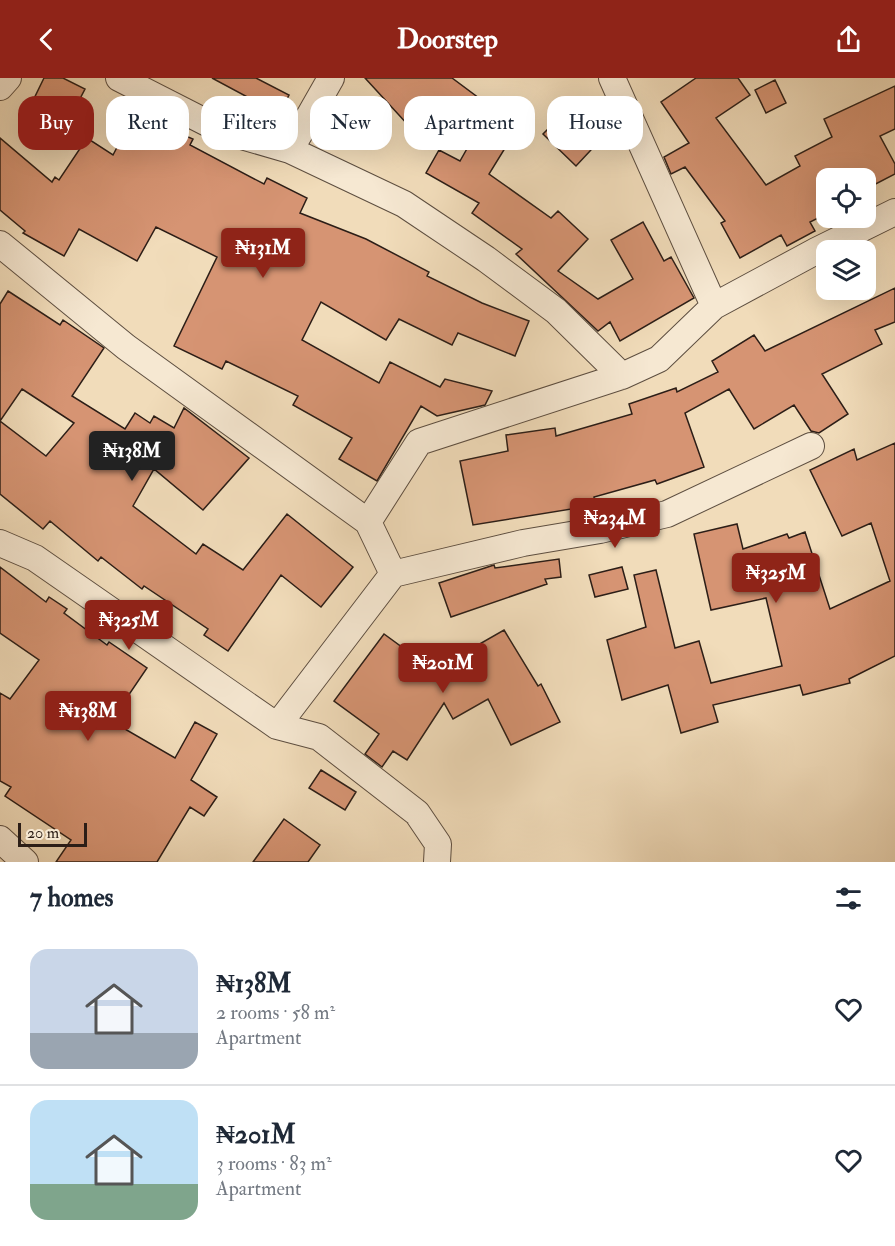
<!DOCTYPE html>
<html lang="en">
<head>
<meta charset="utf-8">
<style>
	:root { --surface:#fff; --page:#f2f2f3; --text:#1f2937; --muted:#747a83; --line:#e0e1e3; --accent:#8f2418 }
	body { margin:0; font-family:"IM FELL Double Pica",serif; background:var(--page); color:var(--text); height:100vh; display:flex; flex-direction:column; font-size:22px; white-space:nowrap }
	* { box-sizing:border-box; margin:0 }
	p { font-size:20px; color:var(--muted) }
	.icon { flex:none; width:33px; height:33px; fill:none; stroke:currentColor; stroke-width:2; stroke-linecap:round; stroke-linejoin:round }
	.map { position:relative; height:784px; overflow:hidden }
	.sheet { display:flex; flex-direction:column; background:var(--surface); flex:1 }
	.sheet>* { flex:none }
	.banner { position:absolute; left:18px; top:18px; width:860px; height:54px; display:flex; gap:12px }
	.controls { position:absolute; left:816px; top:90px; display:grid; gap:12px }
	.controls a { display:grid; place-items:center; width:60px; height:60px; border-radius:12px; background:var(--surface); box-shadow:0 6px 24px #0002; font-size:30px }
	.scale { position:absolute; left:18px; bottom:15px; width:69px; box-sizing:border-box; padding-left:6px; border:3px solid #2c1e17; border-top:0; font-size:16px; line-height:21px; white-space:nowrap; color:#2c1e17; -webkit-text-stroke:4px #f6e8d2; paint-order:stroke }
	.price { position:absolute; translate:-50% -51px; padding:0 14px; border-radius:6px; background:var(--accent); color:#fff; font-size:20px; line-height:39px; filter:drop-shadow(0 2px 3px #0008) }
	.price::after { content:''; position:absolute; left:50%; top:36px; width:18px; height:14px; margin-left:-9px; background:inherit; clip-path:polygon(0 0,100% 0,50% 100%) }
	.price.current { background:#222; color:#fff }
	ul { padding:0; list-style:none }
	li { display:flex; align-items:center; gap:18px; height:150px; padding:0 30px }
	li+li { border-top:2px solid var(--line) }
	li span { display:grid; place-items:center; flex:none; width:168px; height:120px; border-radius:18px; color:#555 }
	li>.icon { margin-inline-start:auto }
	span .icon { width:72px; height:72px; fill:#fffc; stroke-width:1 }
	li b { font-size:26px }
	h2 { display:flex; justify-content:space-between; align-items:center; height:72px; padding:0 30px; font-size:26px }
	.tag { padding:0 21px; border-radius:18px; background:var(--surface); box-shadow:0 6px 24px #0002; font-size:21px; line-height:54px }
	.tag.current { background:var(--accent); color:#fff }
	header { display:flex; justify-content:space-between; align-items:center; height:78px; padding:0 30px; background:var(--accent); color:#fff; font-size:27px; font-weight:700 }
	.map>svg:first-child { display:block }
	.building { fill:#d69473; stroke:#2c1e17; stroke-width:1.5; fill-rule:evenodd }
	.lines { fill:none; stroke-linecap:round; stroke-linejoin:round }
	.minor-casing { stroke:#5d4e40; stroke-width:28 }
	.minor { stroke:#f6e8d2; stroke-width:26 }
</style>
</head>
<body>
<header><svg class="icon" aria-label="back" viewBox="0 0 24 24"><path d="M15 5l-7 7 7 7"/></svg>Doorstep<svg class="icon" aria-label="share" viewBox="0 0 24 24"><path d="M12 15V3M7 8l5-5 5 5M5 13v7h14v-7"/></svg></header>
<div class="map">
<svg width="895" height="784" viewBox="0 0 895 784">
	<rect width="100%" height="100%" fill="#f1dcba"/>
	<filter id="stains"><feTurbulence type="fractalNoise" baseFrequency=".00333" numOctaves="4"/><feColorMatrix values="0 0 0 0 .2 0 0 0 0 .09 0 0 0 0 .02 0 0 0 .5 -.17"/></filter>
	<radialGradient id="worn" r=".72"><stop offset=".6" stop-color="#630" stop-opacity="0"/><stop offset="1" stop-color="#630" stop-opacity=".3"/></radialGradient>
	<!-- building -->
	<path class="building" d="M44,0h19l22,11 -22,42 -36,-18z
		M212,0h44l33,17 -10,19z
		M365,0h87l66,49 -29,47 62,44 7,-7 30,28 -30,32 40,28 35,-20 -22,-39 32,-18 21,39 7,-4 23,41 -74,43 -10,-19 -12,9 -82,-77 6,-5 -50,-36 7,-10 -53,-30 13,-23 21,11 17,-30 -28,-21 -29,28z
		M696,0h42l12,17 -34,23 50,67 34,-19 -5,-10 37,-19 -8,-18 71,-33v43l-15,7 15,28v10l-29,15v-11h-40v36l-16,8 5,9 -28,15 -6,-11 -41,23 -19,-35 4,-2 -40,-54 -14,7 -7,-17 25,-14 -28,-41z
		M775,2l11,23 -20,10 -11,-23z
		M572,27l32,31 -28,30 -33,-32z
		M154,44l39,17 -3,6 74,39 3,-6 40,20 -7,15 66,26 63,33 -2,4 55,27 47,18 -14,35 -57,-23 -6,12 -53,-26 -13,21 -65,-38 -19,38 77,43 11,-21 50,25 5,-8 47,12 -7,14 -48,11 -16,-10 -44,75 -38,-22 13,-21 -59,-33 5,-9 -72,-35 -4,8 -48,-23 43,-89 -61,-30 -19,34 -58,-32 -15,27 -41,-23 2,-2 -25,-21v-72l52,44 3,-5 4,3 28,-42 26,17 10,-19 19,10z
		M895,210v34l-20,8 7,14 -60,30 26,40 -29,19 -8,-2 -17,-26 -40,24 -25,-40 -44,24 19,54 -47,17 -2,-4 -61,17 3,18 -24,4 -2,-10 -98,16 -13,-64 48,-10 -2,-16 49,-7 1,8 76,-22 -3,-10 47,-16 1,4 41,-20 -6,-11 42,-26 11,16z
		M8,213l52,34 3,-5 41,28 -32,48 53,33 10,-16 15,10 4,-7 20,12 10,-20 65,50 -46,52 -49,-41 -21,37 63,48 7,-10 40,26 44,-56 66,53 -32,40 -40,-32 -53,76 -24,-16 4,-6 -64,-43 -2,3 -41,-32 -3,4 -48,-40 -7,8 -43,-35v-190zM22,311l52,34 -28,33 -46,-35z
		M895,365v213l-46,23 1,4 -47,12 -3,-10 -87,20 5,17 -37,11 -13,-48 -46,15 -15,-60 39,-13 -12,-52 22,-5 19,78 24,-7 12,42 71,-17 -16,-68 -55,12 -17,-76 43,-10 6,25 44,-15 2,4 16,-6 25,77 60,-28 -19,-58 -29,13 -32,-66 44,-21 3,11z
		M559,481l2,18 -16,2 2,5 -96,33 -12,-34 55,-18 1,3z
		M0,489l46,35 3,-5 18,12 -3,4 43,32 2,-3 38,26 -36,53 64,37 20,-36 22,12 -26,46 26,17 -13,19 -14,-9 -33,55h-101l15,-22 -66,-44 6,-9 -11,-6v-88l10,6 29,-39 -39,-27z
		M622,489l6,22 -33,8 -6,-22z
		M504,552l34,56 3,-2 19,38 -49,23 -23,-46 -35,20 -9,-16 -37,57 -14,-9 -11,16 -17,-13 14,-20 -45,-33 50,-67 44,32 19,-10 3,5z
		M321,692l35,22 -11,18 -36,-22z
		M284,741l36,26 -12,17h-55z"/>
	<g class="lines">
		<!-- minor casing -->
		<g class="minor-casing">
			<path id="minor" d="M119,0l102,52 69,20 114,54 82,55 70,52 66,65 -203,66 -51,80
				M612,0l102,228
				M0,9l8,-9
				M290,72l41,-72
				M0,166l126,103 242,175 25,52
				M622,298l37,-17 55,-53 102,-55 79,-39
				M0,465l35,15 242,168 42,11 98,76 21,31 -1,18
				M277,648l116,-152 130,-31 77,-13 67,-16 144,-68
				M0,761l25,23"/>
		</g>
		<!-- minor -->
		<use href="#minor" class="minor"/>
	</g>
	<rect width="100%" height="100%" filter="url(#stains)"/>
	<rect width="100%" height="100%" fill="url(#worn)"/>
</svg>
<div class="controls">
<a><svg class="icon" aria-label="locate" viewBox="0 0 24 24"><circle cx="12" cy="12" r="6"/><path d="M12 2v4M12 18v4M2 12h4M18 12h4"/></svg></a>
<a><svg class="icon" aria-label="layers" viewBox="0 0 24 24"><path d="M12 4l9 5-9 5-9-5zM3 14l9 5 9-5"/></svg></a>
</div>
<div class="scale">20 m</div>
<b class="price" style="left:263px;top:201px">₦131M</b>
<b class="price current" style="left:132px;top:404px">₦138M</b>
<b class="price" style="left:615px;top:471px">₦234M</b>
<b class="price" style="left:776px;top:526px">₦325M</b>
<b class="price" style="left:129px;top:573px">₦325M</b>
<b class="price" style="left:443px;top:616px">₦201M</b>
<b class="price" style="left:88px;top:664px">₦138M</b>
<div class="banner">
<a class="tag current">Buy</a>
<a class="tag">Rent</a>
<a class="tag">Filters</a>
<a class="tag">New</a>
<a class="tag">Apartment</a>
<a class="tag">House</a>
</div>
</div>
<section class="sheet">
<h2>7 homes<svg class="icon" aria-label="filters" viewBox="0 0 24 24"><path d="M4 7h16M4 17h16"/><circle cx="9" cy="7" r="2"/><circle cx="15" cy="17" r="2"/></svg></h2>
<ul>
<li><span style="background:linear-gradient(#c9d6e8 70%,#9aa5b1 0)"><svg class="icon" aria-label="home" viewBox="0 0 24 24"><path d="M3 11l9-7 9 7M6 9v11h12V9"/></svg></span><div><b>₦138M</b><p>2 rooms · 58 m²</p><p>Apartment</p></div><svg class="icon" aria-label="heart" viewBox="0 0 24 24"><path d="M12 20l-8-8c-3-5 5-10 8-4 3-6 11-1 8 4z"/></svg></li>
<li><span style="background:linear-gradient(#bfe0f5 70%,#7fa58c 0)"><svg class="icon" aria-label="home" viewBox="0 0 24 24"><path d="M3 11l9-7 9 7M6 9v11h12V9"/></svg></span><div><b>₦201M</b><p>3 rooms · 83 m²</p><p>Apartment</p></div><svg class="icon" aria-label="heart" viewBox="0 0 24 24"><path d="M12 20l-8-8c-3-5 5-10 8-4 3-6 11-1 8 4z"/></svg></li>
</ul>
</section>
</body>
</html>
